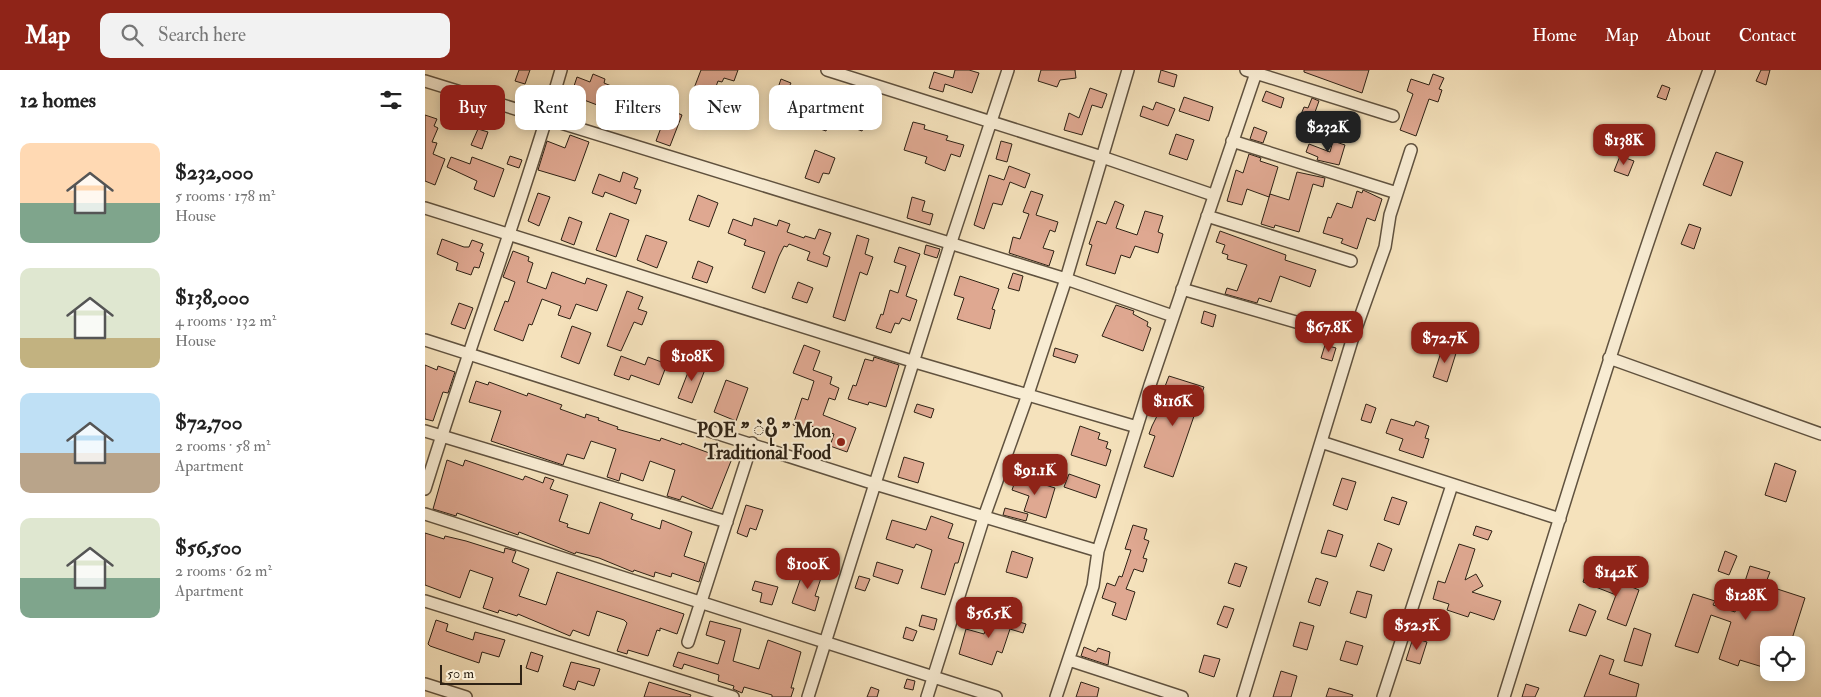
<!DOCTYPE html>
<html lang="en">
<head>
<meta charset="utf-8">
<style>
	:root { --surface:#fff; --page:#f2f2f2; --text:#222; --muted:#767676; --accent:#8f2418 }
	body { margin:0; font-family:"IM FELL Double Pica","Noto Sans Myanmar",serif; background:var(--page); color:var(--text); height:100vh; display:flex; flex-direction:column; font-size:19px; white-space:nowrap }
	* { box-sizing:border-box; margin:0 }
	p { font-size:16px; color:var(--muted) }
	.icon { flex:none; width:28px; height:28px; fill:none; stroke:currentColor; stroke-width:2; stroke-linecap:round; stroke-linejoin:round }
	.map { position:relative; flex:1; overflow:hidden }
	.side { display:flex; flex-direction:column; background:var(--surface); width:425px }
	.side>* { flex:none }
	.hud { position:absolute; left:15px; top:15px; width:475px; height:45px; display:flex; gap:10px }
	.fabs { position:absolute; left:1335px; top:566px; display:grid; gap:10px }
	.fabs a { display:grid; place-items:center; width:45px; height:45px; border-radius:10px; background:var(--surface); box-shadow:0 2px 12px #0003; font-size:25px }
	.scale { position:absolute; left:15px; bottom:12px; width:82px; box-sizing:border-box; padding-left:5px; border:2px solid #2e2215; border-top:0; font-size:14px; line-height:18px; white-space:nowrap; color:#2e2215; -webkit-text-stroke:4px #f8ecd3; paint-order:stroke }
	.price { position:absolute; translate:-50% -42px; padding:0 11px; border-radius:10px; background:var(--accent); color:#fff; font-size:16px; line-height:32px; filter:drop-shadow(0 1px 2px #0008) }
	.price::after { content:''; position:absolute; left:50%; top:30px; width:15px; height:11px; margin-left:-8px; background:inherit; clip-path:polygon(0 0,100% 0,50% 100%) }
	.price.active { background:#222; color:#fff }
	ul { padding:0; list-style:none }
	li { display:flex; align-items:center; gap:15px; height:125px; padding:0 20px }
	li span { display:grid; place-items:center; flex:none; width:140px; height:100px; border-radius:10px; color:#555 }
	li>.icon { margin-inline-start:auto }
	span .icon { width:60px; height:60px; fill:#fffc; stroke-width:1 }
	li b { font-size:21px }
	h2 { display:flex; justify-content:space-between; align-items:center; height:60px; padding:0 20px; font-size:21px }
	.pill { padding:0 18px; border-radius:10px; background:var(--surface); box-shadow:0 2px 12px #0003; font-size:18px; line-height:45px }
	.pill.active { background:var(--accent); color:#fff }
	header { display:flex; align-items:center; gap:30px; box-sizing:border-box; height:70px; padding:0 25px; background:var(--accent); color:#fff }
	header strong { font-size:24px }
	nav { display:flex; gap:28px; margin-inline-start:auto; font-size:18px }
	.search { width:350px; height:45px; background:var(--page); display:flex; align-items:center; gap:12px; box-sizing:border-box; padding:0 18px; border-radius:10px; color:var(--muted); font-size:19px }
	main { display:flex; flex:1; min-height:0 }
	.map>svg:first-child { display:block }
	.building { fill:#dfa891; stroke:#2e2215 }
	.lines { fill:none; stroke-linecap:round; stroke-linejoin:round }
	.minor-casing { stroke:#60523f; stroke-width:14 }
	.minor { stroke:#f8ecd3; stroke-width:11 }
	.poi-dot { fill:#8f2418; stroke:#f8ecd3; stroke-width:2 }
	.labels { text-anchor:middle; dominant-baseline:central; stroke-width:4; stroke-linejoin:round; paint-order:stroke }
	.poi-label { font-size:19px; font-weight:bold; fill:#2e2215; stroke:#f8ecd3; text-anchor:end }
</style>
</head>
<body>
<header>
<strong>Map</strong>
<div class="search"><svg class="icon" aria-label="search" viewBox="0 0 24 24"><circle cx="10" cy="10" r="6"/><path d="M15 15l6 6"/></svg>Search here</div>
<nav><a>Home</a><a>Map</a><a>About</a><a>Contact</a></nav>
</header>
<main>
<section class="side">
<h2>12 homes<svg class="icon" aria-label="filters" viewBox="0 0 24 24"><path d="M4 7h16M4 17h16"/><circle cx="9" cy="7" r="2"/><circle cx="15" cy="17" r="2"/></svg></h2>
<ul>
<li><span style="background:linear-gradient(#ffd9b3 60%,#7fa58c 0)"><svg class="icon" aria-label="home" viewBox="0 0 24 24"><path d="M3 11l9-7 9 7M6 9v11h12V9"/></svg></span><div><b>$232,000</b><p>5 rooms · 178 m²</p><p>House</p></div></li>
<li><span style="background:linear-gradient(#dfe7d0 70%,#c2b280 0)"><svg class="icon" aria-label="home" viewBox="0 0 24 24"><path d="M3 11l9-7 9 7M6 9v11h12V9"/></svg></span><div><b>$138,000</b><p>4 rooms · 132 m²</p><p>House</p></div></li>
<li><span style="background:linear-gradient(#bfe0f5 60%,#b9a48a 0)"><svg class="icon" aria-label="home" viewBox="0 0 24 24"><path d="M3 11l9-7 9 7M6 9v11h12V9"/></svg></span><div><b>$72,700</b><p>2 rooms · 58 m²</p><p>Apartment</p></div></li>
<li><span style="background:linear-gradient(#dfe7d0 60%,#7fa58c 0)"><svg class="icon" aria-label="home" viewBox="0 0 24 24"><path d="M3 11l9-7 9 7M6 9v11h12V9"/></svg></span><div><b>$56,500</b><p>2 rooms · 62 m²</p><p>Apartment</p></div></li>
</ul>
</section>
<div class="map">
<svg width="1396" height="627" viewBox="0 0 1396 627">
	<rect width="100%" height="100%" fill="#f5e2bc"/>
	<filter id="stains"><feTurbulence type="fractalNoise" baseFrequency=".004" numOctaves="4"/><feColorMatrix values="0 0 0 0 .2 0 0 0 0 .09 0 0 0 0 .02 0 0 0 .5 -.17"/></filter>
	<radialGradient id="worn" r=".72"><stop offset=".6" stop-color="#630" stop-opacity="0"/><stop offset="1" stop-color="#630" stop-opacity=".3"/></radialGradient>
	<!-- building -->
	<path class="building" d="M94,0h11l-5,14 -10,-3z
		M276,0h37l-4,11 -10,-3 -2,4 -4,-1 -8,22 -19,-7z
		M530,0h14l10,3 -7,20 -27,-9 -2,8 -14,-4 5,-16 19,6z
		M616,0h34l1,8 -16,2 -3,7 -19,-6z
		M736,0l16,5 -3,12 -16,-5z
		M879,0h65l-7,23 -58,-21z
		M1336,0h9l-4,15 -10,-4z
		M168,4l12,5 -1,4 17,7 -3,7 5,2 -6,18 -13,-5 1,-4 -34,-13 6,-18 13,5z
		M1008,4l11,4 -5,11 3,1 -4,12 -9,-3 -13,37 -16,-6 13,-36 -6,-3 4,-12 18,6z
		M356,9l10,4 -2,4 47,17 -10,27 -17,-6 3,-10 -39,-12z
		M1237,15l8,3 -4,12 -9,-3z
		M665,18l17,6 -5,14 -10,-3 -10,30 -18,-5 5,-17 10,5z
		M841,21l18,7 -3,10 -19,-7z
		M759,27l29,10 -4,14 -30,-10z
		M887,28l7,3 -9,25 -12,-4 6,-15 4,1z
		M731,32l19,7 -7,17 -28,-10 3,-10 10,4z
		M434,36l11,5 -8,20 -11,-4z
		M243,39l14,6 -12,31 -14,-5z
		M0,45l12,4 -3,7 4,2 -6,14 5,1 -4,11 12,5 -10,26 -10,-4z
		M488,52l12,3 -1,4 24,7 -2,4 18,5 -4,12 -9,-3 -6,17 -20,-8 2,-6 -23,-7z
		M829,57l13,5 -4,11 -13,-4z
		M53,59l10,3 -6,17 -11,-4z
		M751,64l18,6 -7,20 -18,-6z
		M145,65l19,7 -14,39 -37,-11 9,-29 18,7z
		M576,71l11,3 -5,18 -11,-3z
		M908,71l12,4 -6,20 -22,-5 1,-3 -12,-5 3,-8 21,8z
		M390,80l20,8 -6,16 -6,-1 -4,10 -14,-5z
		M1291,82l27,10 -12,34 -28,-11z
		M824,84l12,4 -1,3 18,6 -9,30 -22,-8 -5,16 -15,-4 9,-31 7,3z
		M85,86l12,4 -3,8 -12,-4z
		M1195,86l14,5 -6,15 -14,-5z
		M26,87l19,7 2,-7 32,12 -10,28 -20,-8 3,-8 -30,-14z
		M584,96l21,8 -5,14 -15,-6 -8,23 -9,-2 -9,26 -10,-4 15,-50 15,5z
		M198,102l15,6 -4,10 7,2 -5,14 -31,-12 -2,5 -11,-4 7,-19 21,8z
		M872,102l28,6 -2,9 -10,-3 -14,48 -24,-7 -1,3 -13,-4 9,-30 19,6z
		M938,120l19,9 -7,22 -8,-3 -10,31 -16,-6 2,-4 -20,-6 5,-16 3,1 6,-15 15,5 5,-17 5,2z
		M606,121l12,4 -7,20 22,7 -3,10 -5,-2 -7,18 11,3 -5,15 -40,-13 4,-16 7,2 9,-25 -6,-2z
		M113,123l12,4 -11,29 -11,-5z
		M273,125l20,8 -9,24 -20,-7z
		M487,127l13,4 -3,10 11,3 -3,11 -23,-7z
		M690,131l9,4 -8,23 21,7 8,-24 18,5 -5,16 5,2 -5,19 -23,-7 -5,12 -9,-3 -6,19 -29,-9 6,-20 -3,-1 8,-23 9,3z
		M185,143l19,7 -13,37 -20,-7z
		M144,147l13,5 -8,23 -13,-5z
		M329,148l23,8 2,-6 11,4 -3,8 17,6 1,-2 10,3 4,-10 12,4 -8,21 7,3 -3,10 -20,-7 3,-8 -21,-8 -2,3 -3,-1 -5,10 -14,37 -13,-5 13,-36 -21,-7 2,-5 -18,-7 5,-14 19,7z
		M1264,154l12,4 -7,21 -13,-5z
		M795,161l66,24 -1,5 31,10 -6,17 -30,-11 -9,26 -12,-4 -2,5 -32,-9 2,-6 10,3 10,-26 -20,-6 1,-4 -6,-2 3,-8 -9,-3z
		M221,165l21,7 -10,26 -20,-8z
		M432,165l12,4 -4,15 8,3 -6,18 -7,-3 -15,49 -12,-4z
		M17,169l22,8h5l3,-7 11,4 -3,7 4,2 -5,15 -5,-1 -3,8 -15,-5 2,-7 -21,-9z
		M501,175l14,4 -3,9 -13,-4z
		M474,177l21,7 -14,42 11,4 -7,21 -8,-3 -3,6 -4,-1 -4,10 -15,-5 5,-14 2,1 7,-25 8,3 8,-27 -12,-4z
		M88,181l16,6 -1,4 5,2 -6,19 19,7 6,-17 33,12 2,-6 20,7 -10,26 -21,-7 -6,15 -12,-4 3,-9 -19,-7 -10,26 -3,-1 -6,17 -29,-11 11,-29 3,1 7,-20 -12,-5z
		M273,191l15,6 -6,16 -15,-5z
		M588,203l10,3 -4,15 -11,-3z
		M535,206l39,13 -7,20 3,1 -5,19 -33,-10 7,-21 -10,-3z
		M373,212l15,6 -6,15 -15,-5z
		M202,221l16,6 -5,12 9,3 -5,13 -8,-3 -13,29 -14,-5z
		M34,233l14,5 -8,21 -14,-5z
		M691,235l18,6 -1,3 15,8 -1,4 4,2 -8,23 -41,-15z
		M779,241l12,4 -3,12 -12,-4z
		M147,256l19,7 -12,31 -18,-7z
		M379,275l16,6 -7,19 19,7 -2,7 9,4 -4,12 -6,-2 -6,17 33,13 -9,24 -17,-6 4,-12 -23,-8 -2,4 -16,-5 9,-27 6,2 6,-19 -21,-8z
		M900,275l11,3 -4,13 -11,-3z
		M1018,276l14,4 -10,32 -14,-5z
		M630,278l23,7 -3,8 -22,-7z
		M196,286l24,9 3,-8 19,7 -8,21 -28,-10 -2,5 -15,-5z
		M449,287l25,8 -13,42 -17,-5 -1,3 -20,-6 5,-14 3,1 9,-27 8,2z
		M267,292l14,5 -14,36 -14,-5z
		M0,295l12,5 1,-4 17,6 -7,21 -5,-1 -10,29 -8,-2z
		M744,306l35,11 -31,90 -29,-10 11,-31 -6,-2 3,-8 7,-14 8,3 9,-23 -12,-3z
		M301,310l22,8 -12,33 -22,-9z
		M51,311l12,4 1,-3 38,14 1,-3 34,12 -2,4 25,9 1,-4 13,4 -1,2 20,7 -1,2 43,12 1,-3 20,7 1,-2 49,18 -19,48 -30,-13 -2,4 -13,-4 8,-26 -25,-9 -7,20 -22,-8 -2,8 -12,-4 9,-28 -25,-8 -7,18 -17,-5 -4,11 -72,-24 10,-30 -32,-9z
		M492,334l17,5 -3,9 -17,-6z
		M941,334l10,4 -5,15 -10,-3z
		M966,349l23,7 2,-5 13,5 -4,12 4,1 -6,19 -24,-8 4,-11 -17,-6z
		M655,356l20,7 -2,6 10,3 -2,6 5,2 -5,16 -35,-11z
		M479,387l20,6 -6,20 -20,-6z
		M22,390l16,6 2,-6 58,20 2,-4 18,7 2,-6 9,3 -4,9 18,6 -9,26 9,3 -1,3 22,7 11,-32 33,12 -2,5 29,10 2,-9 30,12 -8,24 21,7 -6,19 -27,-9 -1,4 -16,-5 -1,5 -20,-7 -1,2 -34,-14 -23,-6 -1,2 -56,-22 -1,3 -61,-22 -1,3 -23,-7z
		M1350,393l21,8 -10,31 -21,-7z
		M644,404l31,11 -4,13 -32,-11z
		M592,406l38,12 -9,30 -22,-7 5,-15 -17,-6z
		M917,408l14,4 -9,28 -14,-5z
		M967,427l15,5 -8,23 -15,-5z
		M321,435l17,5 -7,20 -6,-2 -3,9 -10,-4z
		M580,438l23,6 -2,7 -23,-6z
		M506,446l22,8 -5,14 16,5 -6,20h-3l-10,32 -24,-7 11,-38 -16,-6 -2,4 -28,-9 6,-19 34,10z
		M708,455l14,4 -3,10 5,2 -6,17 4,1 -4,13 -9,-3 -8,20 9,3 -9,28 -14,-5 4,-12 -14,-5 5,-15 8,3 4,-10 3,1 9,-27 -6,-1z
		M1051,456l16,5 -4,9 -15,-5z
		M903,460l15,5 -7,22 -15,-4z
		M0,463l19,6 1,-3 21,5 38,12 1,-5 11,3 -4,11 17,7 -10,27 27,9 11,-33 127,42 -7,20 -17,-6v3l-3,-1 -9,26 -20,-6 -1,4 -10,-3 10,-28 -3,-3 -27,-9 -8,25 -16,-6 -3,6 -52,-22 -1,2 -18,-6 -1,3 -15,-5 10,-30 -23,-8 -10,28 -35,-13z
		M953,473l14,6 -8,22 -14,-5z
		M1034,474l16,5 -10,31 11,-6 7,12 -11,6 29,9 -7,19 -24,-8 -2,5 -21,-7 2,-6 -16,-5 5,-18 7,2z
		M587,481l21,7 -6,20 -21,-6z
		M1300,481l12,5 -8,19 -11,-4z
		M452,492l26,8 -5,14 -25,-8z
		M810,493l12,4 -7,20 -12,-4z
		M1325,496l20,6 -5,13 40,13 -15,47h-21v24l-29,-9 -2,6 -19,-7 12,-37 -20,-7 -13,38 -23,-7 18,-52 22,7 -2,4 22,7z
		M379,499l18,6 -7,21 4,1 -4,14 -23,-8z
		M1161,503l35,13 1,-3 17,7 -13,36 -19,-7 9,-24 -33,-13z
		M434,506l11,3 -5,12 -10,-3z
		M891,508l12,4 -8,24 -12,-4z
		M330,511l23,6 -6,18 -12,-3 2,-9 -10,-3z
		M932,521l15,4 -6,23 -16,-5z
		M1154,534l17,7 -10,25 -17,-5z
		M799,536l10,3 -7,19 -10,-4z
		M566,543l35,11 -3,9 -13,-4 -8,24 -5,-2 -5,14 -33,-11 7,-25 18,5z
		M497,545l15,4 -3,11 -15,-4z
		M11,550l12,4 -2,7 27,9 2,-8 30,8 -6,17 -17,-5 -3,11 -49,-17 -2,-2z
		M285,551l31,8 -8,32 26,8 9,-29 33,12 -10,36h3l-3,9h-19v-2l-28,-8 -2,6 -9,-4 1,-3 -16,-5 1,-6 -35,-11 -2,5 -9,-3 5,-14 40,12 7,-23 -19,-6z
		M875,552l14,4 -7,24 -14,-4z
		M481,557l11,4 -4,10 -10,-3z
		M1209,558l17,6 -9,32 -18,-5z
		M988,568l14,4 -7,22 -14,-4z
		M921,571l17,5 -6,19 -17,-5z
		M659,577l12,5 2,-4 12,4 -2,13 -27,-9z
		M106,582l12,4 -5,16 -12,-4z
		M779,585l16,4 -6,18 -15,-5z
		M1175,585l14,5 -5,14 30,10 -3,13h-52z
		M146,592l29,7 -6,17 -16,-5 -3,9 -12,-4z
		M856,601l16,5 -6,21h-18z
		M482,609l8,2 -2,9 -9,-2z
		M224,612l42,13 -1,2h-46z
		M656,612l18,6 -2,9h-21z
		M1101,614l13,4 -4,9h-13z
		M446,617l8,3 -2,7h-10z
		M904,618l24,7 -1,2h-26z"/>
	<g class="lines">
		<!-- minor casing -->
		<g class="minor-casing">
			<path id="minor" d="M402,0l275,87 111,38
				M821,0l147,46
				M0,11l641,198 107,37
				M807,71l165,52
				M0,138l490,154 222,65
				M782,146l144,45
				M757,219l152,44
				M0,270l450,144 223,67
				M1184,288l212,76
				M0,361l302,91
				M896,372l239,77
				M0,419c43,-140 95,-278 136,-419
				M0,444l571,183
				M0,531l308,96
				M263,572l64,-199
				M644,590l113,37
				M0,614l41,13
				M383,627l142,-452 58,-175
				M502,627l57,-180 43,-120 39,-118 62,-209
				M631,627l37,-111 5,-35 52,-166 107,-315
				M818,627l110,-360 32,-90 5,-32 21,-65
				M958,627l69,-212
				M1079,627c66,-210 128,-421 205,-627"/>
		</g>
		<!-- minor -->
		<use href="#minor" class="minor"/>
	</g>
	<!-- markers -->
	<circle class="poi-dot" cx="416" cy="372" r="5"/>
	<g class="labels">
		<!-- poi labels -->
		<g class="poi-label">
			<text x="406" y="361">POE " ဲပို " Mon<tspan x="406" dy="22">Traditional Food</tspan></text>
		</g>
	</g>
	<rect width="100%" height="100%" filter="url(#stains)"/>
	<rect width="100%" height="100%" fill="url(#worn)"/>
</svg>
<div class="fabs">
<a><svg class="icon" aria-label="locate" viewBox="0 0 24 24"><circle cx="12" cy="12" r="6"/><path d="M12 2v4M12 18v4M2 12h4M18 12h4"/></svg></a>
</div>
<div class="scale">50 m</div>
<b class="price active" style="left:903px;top:83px">$232K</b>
<b class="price" style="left:1199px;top:96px">$138K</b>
<b class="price" style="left:904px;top:283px">$67.8K</b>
<b class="price" style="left:1020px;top:294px">$72.7K</b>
<b class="price" style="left:267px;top:312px">$108K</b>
<b class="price" style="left:748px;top:357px">$116K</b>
<b class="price" style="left:610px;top:426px">$91.1K</b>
<b class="price" style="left:383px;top:520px">$100K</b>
<b class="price" style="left:1191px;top:528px">$142K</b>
<b class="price" style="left:1321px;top:551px">$128K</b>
<b class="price" style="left:564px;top:569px">$56.5K</b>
<b class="price" style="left:992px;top:581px">$52.5K</b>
<div class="hud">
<a class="pill active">Buy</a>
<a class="pill">Rent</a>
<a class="pill">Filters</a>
<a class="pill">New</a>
<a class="pill">Apartment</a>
</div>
</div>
</main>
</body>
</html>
